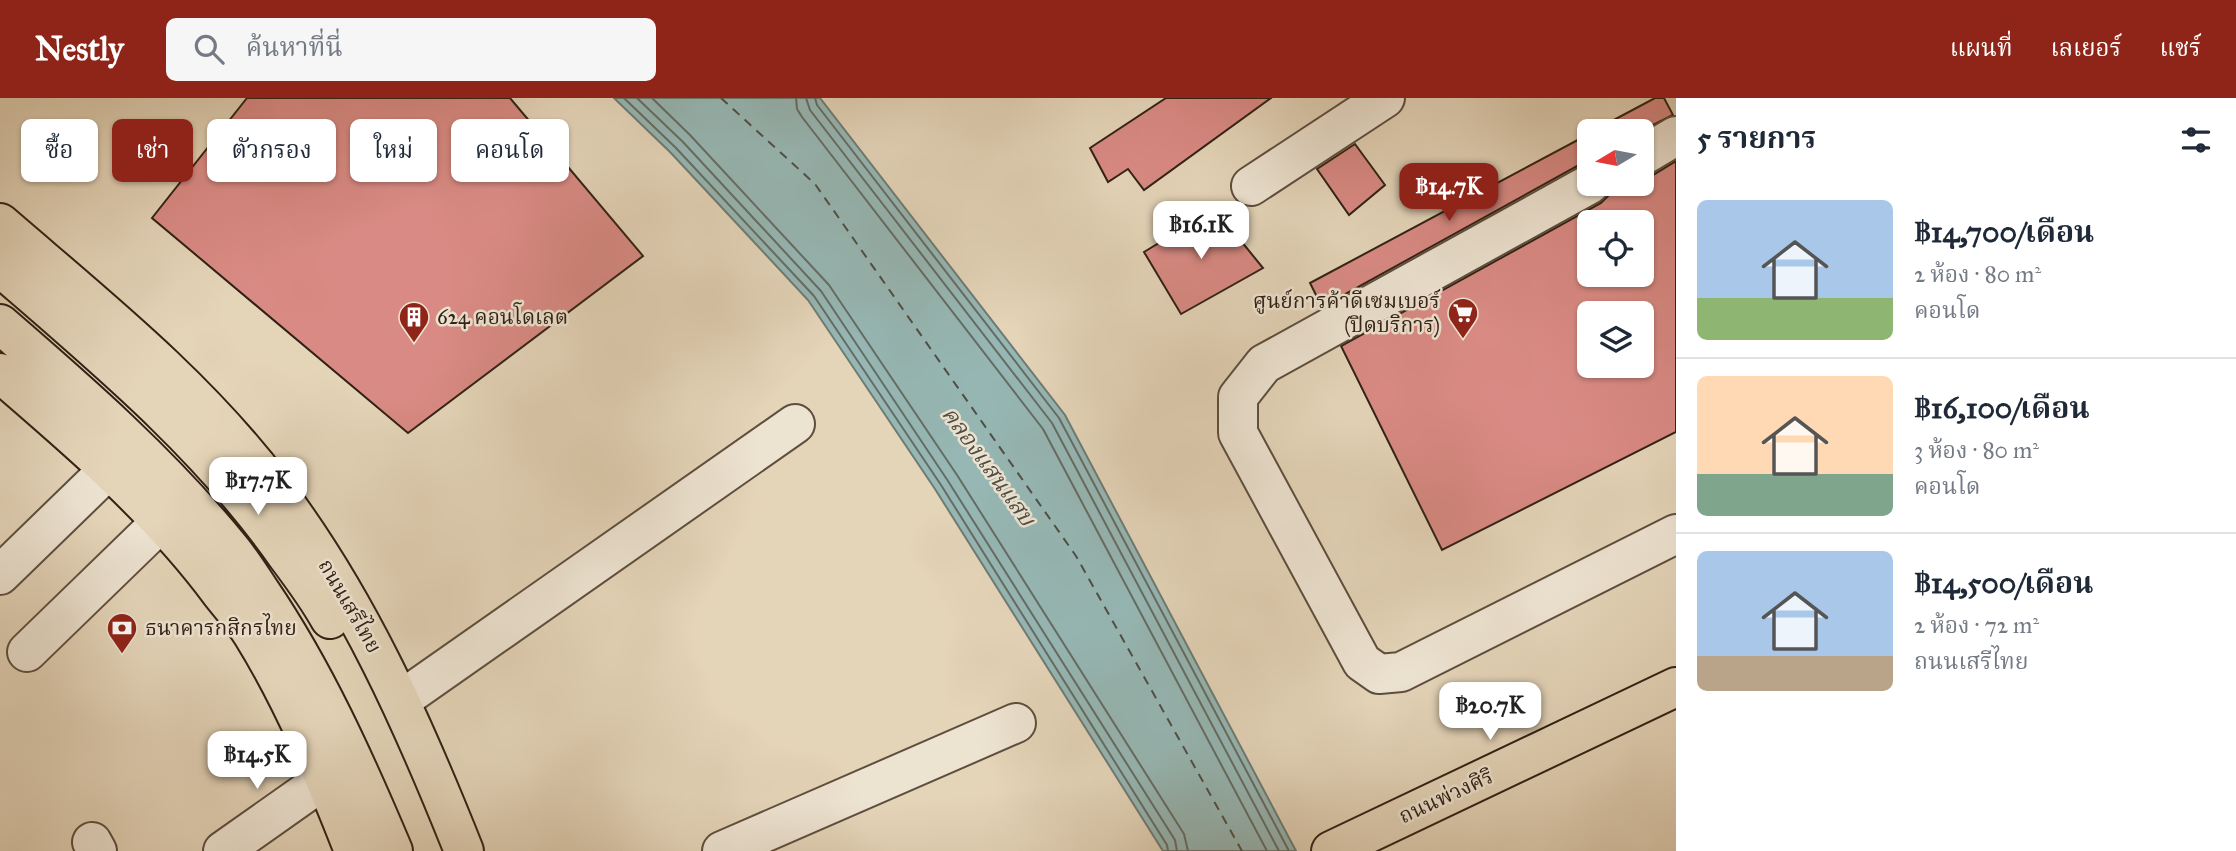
<!DOCTYPE html>
<html lang="th">
<head>
<meta charset="utf-8">
<style>
	:root { --surface:#fff; --page:#f6f6f7; --text:#1f2937; --muted:#747a83; --line:#e0e1e3; --accent:#8f2418 }
	body { margin:0; font-family:"IM FELL Great Primer","Noto Serif Thai",serif; background:var(--page); color:var(--text); height:100vh; display:flex; flex-direction:column; font-size:26px; white-space:nowrap }
	* { box-sizing:border-box; margin:0 }
	p { font-size:23px; color:var(--muted) }
	.icon { flex:none; width:38px; height:38px; fill:none; stroke:currentColor; stroke-width:2; stroke-linecap:round; stroke-linejoin:round }
	.map { position:relative; flex:1; overflow:hidden }
	.drawer { display:flex; flex-direction:column; background:var(--surface); width:560px }
	.drawer>* { flex:none }
	.guide { position:absolute; left:21px; top:21px; width:665px; height:63px; display:flex; gap:14px }
	.needle { width:46px; rotate:260deg }
	.controls { position:absolute; left:1577px; top:21px; display:grid; gap:14px }
	.controls a { display:grid; place-items:center; width:77px; height:77px; border-radius:10px; background:var(--surface); box-shadow:0 2px 5px #0004; font-size:35px }
	.price { position:absolute; translate:-50% -60px; padding:0 16px; border-radius:14px; background:#fff; color:#222; font-size:23px; line-height:46px; filter:drop-shadow(0 2px 4px #0008) }
	.price::after { content:''; position:absolute; left:50%; top:42px; width:21px; height:16px; margin-left:-10px; background:inherit; clip-path:polygon(0 0,100% 0,50% 100%) }
	.price.selected { background:var(--accent); color:#fff }
	ul { padding:0; list-style:none }
	li { display:flex; align-items:center; gap:21px; height:175px; padding:0 21px }
	li+li { border-top:2px solid var(--line) }
	li span { display:grid; place-items:center; flex:none; width:196px; height:140px; border-radius:10px; color:#555 }
	li>.icon { margin-inline-start:auto }
	span .icon { width:84px; height:84px; fill:#fffc; stroke-width:1 }
	li b { font-size:30px }
	h2 { display:flex; justify-content:space-between; align-items:center; height:84px; padding:0 21px; font-size:30px }
	.chip { padding:0 24px; border-radius:10px; background:var(--surface); box-shadow:0 2px 5px #0004; font-size:24px; line-height:63px }
	.chip.selected { background:var(--accent); color:#fff }
	header { display:flex; align-items:center; gap:42px; box-sizing:border-box; height:98px; padding:0 35px; background:var(--accent); color:#fff }
	header strong { font-size:33px }
	nav { display:flex; gap:38px; margin-inline-start:auto; font-size:24px }
	.search { width:490px; height:63px; background:var(--page); display:flex; align-items:center; gap:18px; box-sizing:border-box; padding:0 24px; border-radius:10px; color:var(--muted); font-size:26px }
	main { display:flex; flex:1; min-height:0 }
	.map>svg:first-child { display:block }
	.water { fill:#96b7b4; stroke:#6e7b74; stroke-width:2 }
	.lines { fill:none; stroke-linecap:round; stroke-linejoin:round }
	.shore { stroke:#646c64; stroke-width:2 }
	.ferry { stroke:#4f4e45; stroke-width:2; stroke-dasharray:9 7; stroke-linecap:butt }
	.building { fill:#d98a84; stroke:#312115; stroke-width:2; fill-rule:evenodd }
	.minor-casing { stroke:#5e4e3e; stroke-width:42 }
	.major-casing { stroke:#312115; stroke-width:42 }
	.minor { stroke:#ede3d1; stroke-width:38 }
	.major { stroke:#e4d4b8; stroke-width:38 }
	.labels { text-anchor:middle; dominant-baseline:central; stroke-width:5; stroke-linejoin:round; paint-order:stroke }
	.poi-label { font-size:21px; fill:#312115; stroke:#ede3d1; text-anchor:start }
	.street-label { font-size:21px; fill:#312115; stroke:#ede3d1 }
	.water-label { font-size:23px; font-style:italic; fill:#4f4e45; stroke:#ede3d1 }
</style>
</head>
<body>
<header>
<strong>Nestly</strong>
<div class="search"><svg class="icon" aria-label="search" viewBox="0 0 24 24"><circle cx="10" cy="10" r="6"/><path d="M15 15l6 6"/></svg>ค้นหาที่นี่</div>
<nav><a>แผนที่</a><a>เลเยอร์</a><a>แชร์</a></nav>
</header>
<main>
<div class="map">
<svg width="1676" height="753" viewBox="0 0 1676 753">
	<rect width="100%" height="100%" fill="#e4d4b8"/>
	<filter id="stains"><feTurbulence type="fractalNoise" baseFrequency=".00286" numOctaves="4"/><feColorMatrix values="0 0 0 0 .2 0 0 0 0 .09 0 0 0 0 .02 0 0 0 .5 -.17"/></filter>
	<radialGradient id="worn" r=".72"><stop offset=".6" stop-color="#630" stop-opacity="0"/><stop offset="1" stop-color="#630" stop-opacity=".3"/></radialGradient>
	<!-- water -->
	<path class="water" d="M614,0h206l245,317 231,436h-133l-228,-362 -127,-189 -137,-147z"/>
	<g class="lines">
		<!-- shore -->
		<path class="shore" d="M624,0l52,50 138,148 127,189 226,360 1,6
			M637,0l46,44 138,149 127,190 227,359 2,11
			M652,0l38,37 139,150 128,190 227,359 4,17
			M796,0l1,11 5,8 241,312 224,422
			M806,0l4,12 242,313 227,428
			M815,0l2,7 242,313 230,433"/>
		<!-- ferry -->
		<path class="ferry" d="M721,0l94,86 261,372 166,295"/>
	</g>
	<!-- building -->
	<path class="building" d="M247,0h263l133,158 -235,177 -256,-215z
		M1166,0h105l-127,92 -16,-21 -20,13 -18,-34z
		M1655,0h9l9,17 -32,16h-48z
		M1589,36v28l-10,3 -257,142 -12,-24z
		M1355,46l30,41 -36,30 -32,-46z
		M1676,63v271l-234,118 -101,-204 260,-143 8,-8 3,-11h30v-6l11,-3zM1589,124h53v53h-53zM1589,215h53v53h-53z
		M1215,111l48,59 -82,46 -37,-62z"/>
	<g class="lines">
		<!-- minor casing -->
		<g class="minor-casing">
			<path id="minor" d="M1642,58l34,-20
				M1590,86l-326,180 -26,33v36l124,229 17,12 22,-2 275,-138
				M1251,88l134,-88
				M0,477l109,-106
				M27,554l135,-131
				M401,602l394,-276
				M92,744l5,9
				M223,753l102,-72
				M722,753l294,-128"/>
		</g>
		<!-- major casing -->
		<g class="major-casing">
			<path id="major" d="M0,125c95,82 197,163 273,264 84,110 140,236 191,364
				M0,169c103,89 209,177 288,290 15,20 30,40 42,62
				M0,226c81,70 161,140 229,223 11,13 21,29 31,44 55,81 95,170 133,260
				M0,275c79,68 159,136 221,220 11,14 23,27 32,42 42,68 72,142 101,216
				M1331,753l345,-164"/>
		</g>
		<!-- minor -->
		<use href="#minor" class="minor"/>
		<!-- major -->
		<use href="#major" class="major"/>
	</g>
	<!-- icons -->
	<defs>
		<g id="supermarket-pin" transform="scale(1.575)"><path d="M0 17L-7.5 6A9.5 9.5 0 1 1 7.5 6Z" fill="#8f2418" stroke="#ede3d1"/><path d="M-6-5.5h2.5l.6 2H6L4.5 2H-2.5L-4.4-4H-6ZM-1.5 3.2a1.3 1.3 0 1 0 .1 0ZM3 3.2a1.3 1.3 0 1 0 .1 0Z" fill="#fff"/></g>
		<g id="building-pin" transform="scale(1.575)"><path d="M0 17L-7.5 6A9.5 9.5 0 1 1 7.5 6Z" fill="#8f2418" stroke="#ede3d1"/><path d="M-4-6H4V6H1V3H-1V6H-4ZM-2.5-4.3h1.7v1.8h-1.7ZM.8-4.3h1.7v1.8H.8ZM-2.5-1h1.7V.8h-1.7ZM.8-1h1.7V.8H.8Z" fill="#fff"/></g>
		<g id="bank-pin" transform="scale(1.575)"><path d="M0 17L-7.5 6A9.5 9.5 0 1 1 7.5 6Z" fill="#8f2418" stroke="#ede3d1"/><path d="M-6-4H6V4H-6ZM0-2.3a2.3 2.3 0 1 0 0 4.6a2.3 2.3 0 1 0 0-4.6Z" fill="#fff"/></g>
	</defs>
	<g fill-rule="evenodd">
		<use href="#supermarket-pin" x="1463" y="215"/>
		<use href="#building-pin" x="414" y="219"/>
		<use href="#bank-pin" x="122" y="530"/>
	</g>
	<g class="labels">
		<!-- poi labels -->
		<g class="poi-label">
			<text x="1440" y="203" text-anchor="end">ศูนย์การค้าดีเซมเบอร์<tspan x="1440" dy="24">(ปิดบริการ)</tspan></text>
			<text x="437" y="219">624 คอนโดเลต</text>
			<text x="145" y="530">ธนาคารกสิกรไทย</text>
		</g>
		<!-- street labels -->
		<g class="street-label">
			<text transform="translate(350 508) rotate(60)">ถนนเสรีไทย</text>
			<text transform="translate(1446 698) rotate(-25)">ถนนพ่วงศิริ</text>
		</g>
		<!-- water labels -->
		<g class="water-label">
			<text transform="translate(989 368) rotate(54)">คลองแสนแสบ</text>
		</g>
	</g>
	<rect width="100%" height="100%" filter="url(#stains)"/>
	<rect width="100%" height="100%" fill="url(#worn)"/>
</svg>
<div class="controls">
<a><svg class="needle" viewBox="-14 -14 28 28"><path d="M0-13l5 13h-10z" fill="#e53935"/><path d="M0 13l5-13h-10z" fill="#747a83"/></svg></a>
<a><svg class="icon" aria-label="locate" viewBox="0 0 24 24"><circle cx="12" cy="12" r="6"/><path d="M12 2v4M12 18v4M2 12h4M18 12h4"/></svg></a>
<a><svg class="icon" aria-label="layers" viewBox="0 0 24 24"><path d="M12 4l9 5-9 5-9-5zM3 14l9 5 9-5"/></svg></a>
</div>
<b class="price selected" style="left:1449px;top:125px">฿14.7K</b>
<b class="price" style="left:1201px;top:163px">฿16.1K</b>
<b class="price" style="left:258px;top:419px">฿17.7K</b>
<b class="price" style="left:1490px;top:644px">฿20.7K</b>
<b class="price" style="left:257px;top:693px">฿14.5K</b>
<div class="guide">
<a class="chip">ซื้อ</a>
<a class="chip selected">เช่า</a>
<a class="chip">ตัวกรอง</a>
<a class="chip">ใหม่</a>
<a class="chip">คอนโด</a>
</div>
</div>
<section class="drawer">
<h2>5 รายการ<svg class="icon" aria-label="filters" viewBox="0 0 24 24"><path d="M4 7h16M4 17h16"/><circle cx="9" cy="7" r="2"/><circle cx="15" cy="17" r="2"/></svg></h2>
<ul>
<li><span style="background:linear-gradient(#a9c7e8 70%,#8fb573 0)"><svg class="icon" aria-label="home" viewBox="0 0 24 24"><path d="M3 11l9-7 9 7M6 9v11h12V9"/></svg></span><div><b>฿14,700/เดือน</b><p>2 ห้อง · 80 m²</p><p>คอนโด</p></div></li>
<li><span style="background:linear-gradient(#ffd9b3 70%,#7fa58c 0)"><svg class="icon" aria-label="home" viewBox="0 0 24 24"><path d="M3 11l9-7 9 7M6 9v11h12V9"/></svg></span><div><b>฿16,100/เดือน</b><p>3 ห้อง · 80 m²</p><p>คอนโด</p></div></li>
<li><span style="background:linear-gradient(#a9c7e8 75%,#b9a48a 0)"><svg class="icon" aria-label="home" viewBox="0 0 24 24"><path d="M3 11l9-7 9 7M6 9v11h12V9"/></svg></span><div><b>฿14,500/เดือน</b><p>2 ห้อง · 72 m²</p><p>ถนนเสรีไทย</p></div></li>
</ul>
</section>
</main>
</body>
</html>
